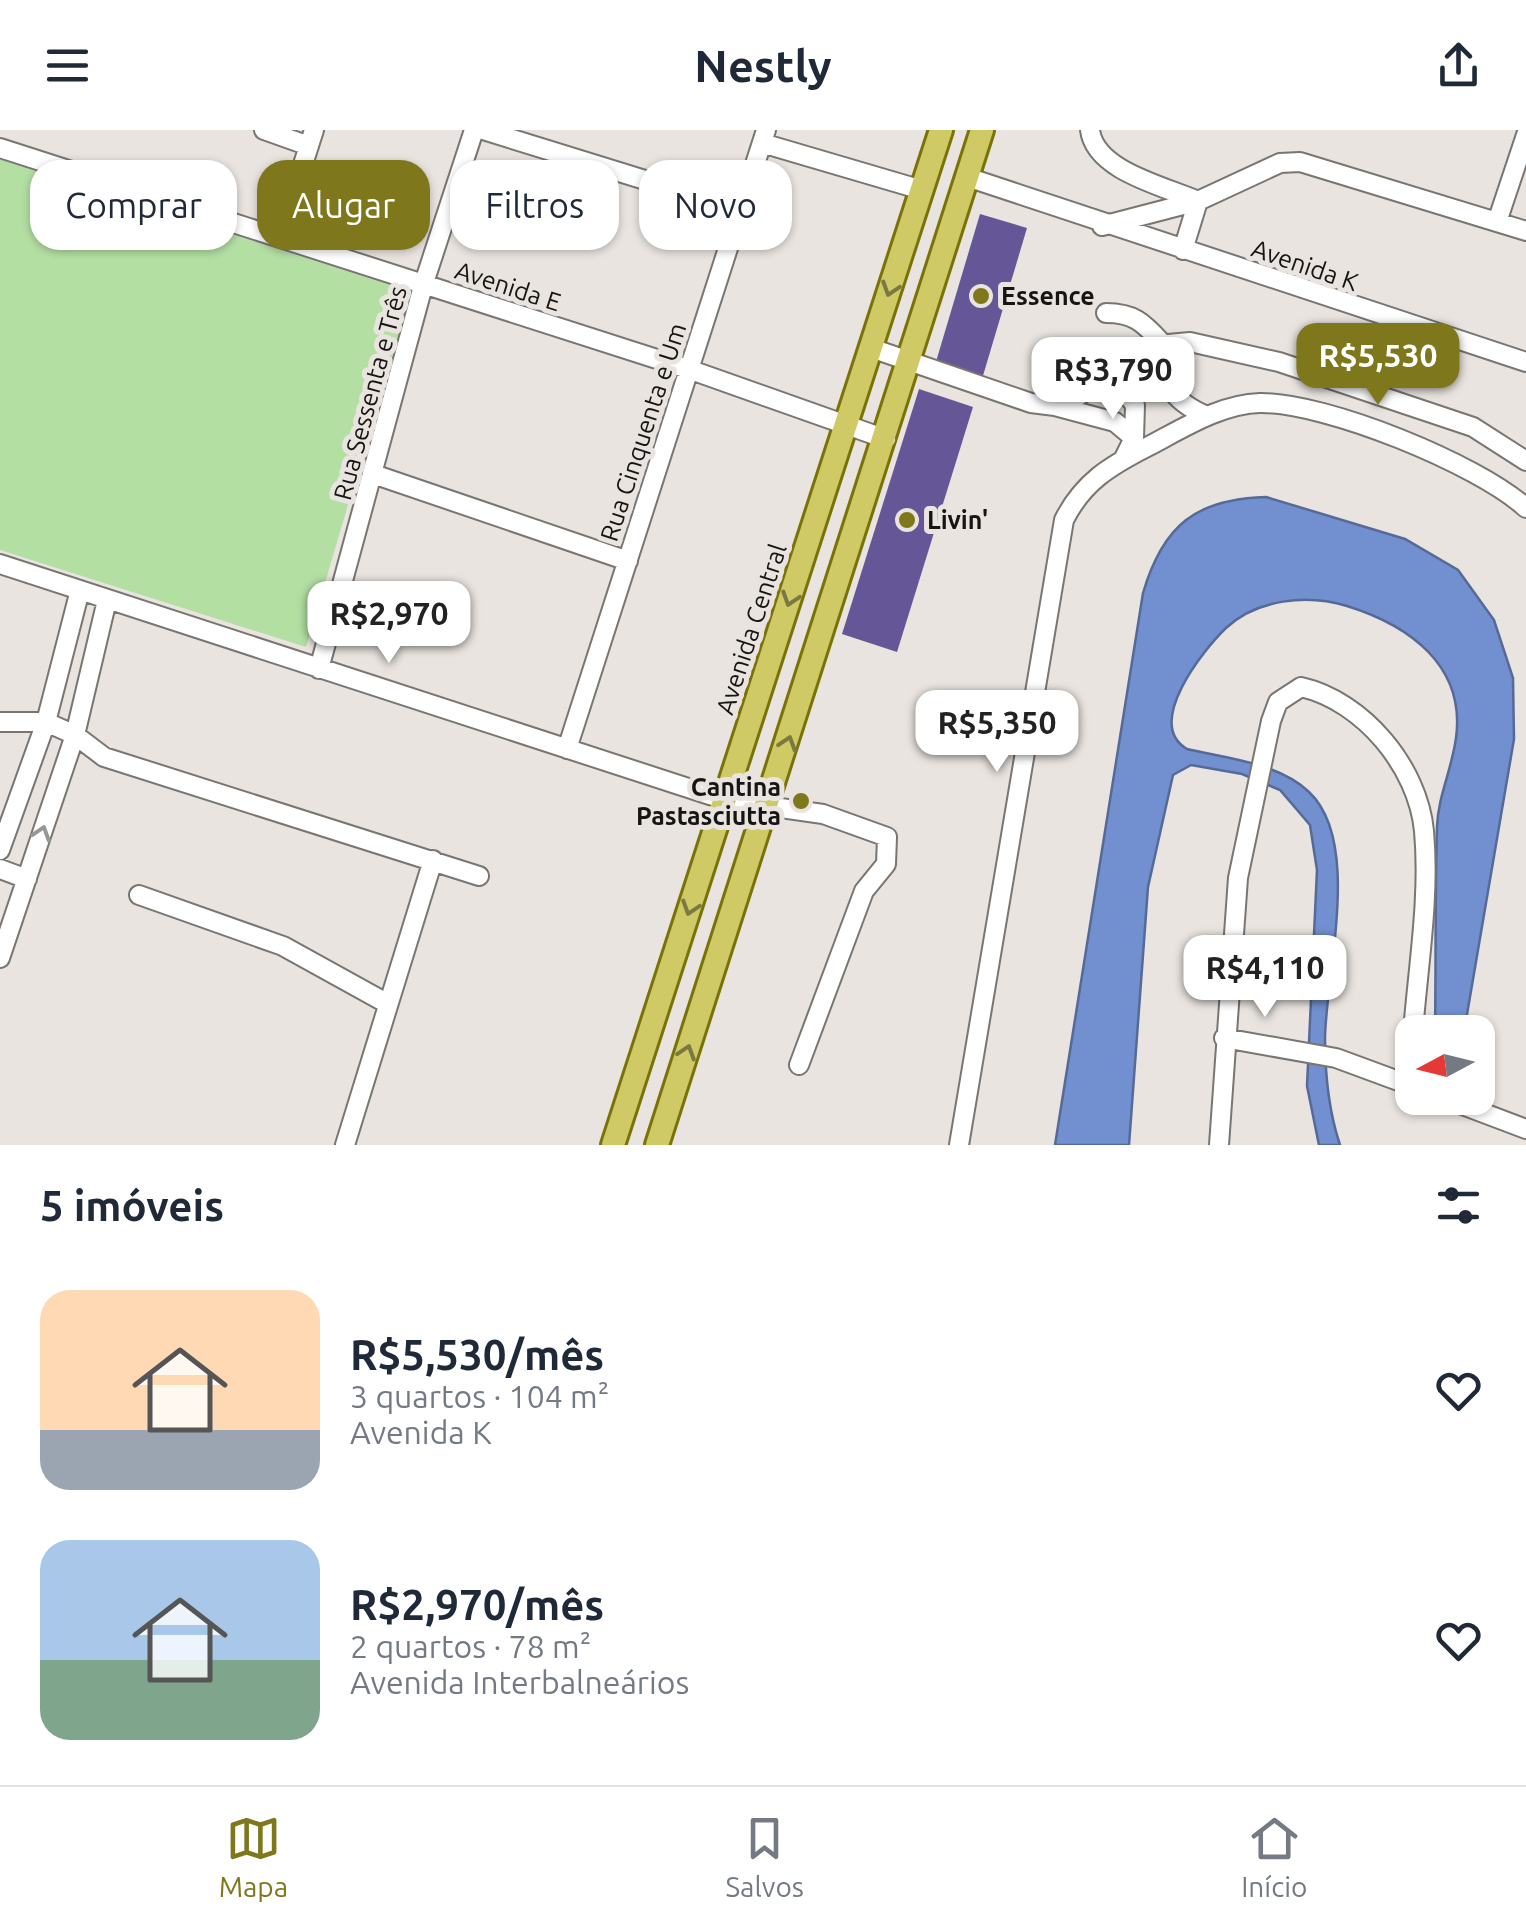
<!DOCTYPE html>
<html lang="pt">
<head>
<meta charset="utf-8">
<style>
	:root { --surface:#fff; --page:#f2f2f3; --text:#1f2937; --muted:#747a83; --line:#e0e1e3; --accent:#7f771b }
	body { margin:0; font-family:Ubuntu,sans-serif; background:var(--page); color:var(--text); height:100vh; display:flex; flex-direction:column; font-size:38px; white-space:nowrap }
	* { box-sizing:border-box; margin:0 }
	p { font-size:32px; color:var(--muted) }
	.icon { flex:none; width:55px; height:55px; fill:none; stroke:currentColor; stroke-width:2; stroke-linecap:round; stroke-linejoin:round }
	.map { position:relative; height:1015px; overflow:hidden }
	.panel { display:flex; flex-direction:column; background:var(--surface); flex:1 }
	.panel>* { flex:none }
	.guide { position:absolute; left:30px; top:30px; width:1000px; height:90px; display:flex; gap:20px }
	.needle { width:65px; rotate:263deg }
	.fabs { position:absolute; left:1395px; top:885px; display:grid; gap:20px }
	.fabs a { display:grid; place-items:center; width:100px; height:100px; border-radius:20px; background:var(--surface); box-shadow:0 2px 8px #0004; font-size:50px }
	.price { position:absolute; translate:-50% -85px; padding:0 22px; border-radius:20px; background:#fff; color:#222; font-size:32px; line-height:65px; filter:drop-shadow(0 2px 5px #0008) }
	.price::after { content:''; position:absolute; left:50%; top:60px; width:30px; height:22px; margin-left:-15px; background:inherit; clip-path:polygon(0 0,100% 0,50% 100%) }
	.price.active { background:var(--accent); color:#fff }
	ul { padding:0; list-style:none }
	li { display:flex; align-items:center; gap:30px; height:250px; padding:0 40px }
	li span { display:grid; place-items:center; flex:none; width:280px; height:200px; border-radius:30px; color:#555 }
	li>.icon { margin-inline-start:auto }
	span .icon { width:120px; height:120px; fill:#fffc; stroke-width:1 }
	li b { font-size:42px }
	h2 { display:flex; justify-content:space-between; align-items:center; height:120px; padding:0 40px; font-size:42px }
	.chip { padding:0 35px; border-radius:30px; background:var(--surface); box-shadow:0 2px 8px #0004; font-size:35px; line-height:90px }
	.chip.active { background:var(--accent); color:#fff }
	header { display:flex; justify-content:space-between; align-items:center; height:130px; padding:0 40px; background:var(--surface); font-size:45px; font-weight:600 }
	.tab-bar { display:flex; justify-content:space-around; align-items:center; height:140px; border-top:2px solid var(--line); background:var(--surface); font-size:28px; color:var(--muted) }
	.tab-bar a { display:grid; justify-items:center; gap:5px }
	.tab-bar .active { color:var(--accent) }
	.map>svg:first-child { display:block }
	.green { fill:#b3dfa3 }
	.water { fill:#728fd0; stroke:#566a97; stroke-width:2.5 }
	.building { fill:#655697 }
	.lines { fill:none; stroke-linecap:round; stroke-linejoin:round }
	.minor-casing { stroke:#797571; stroke-width:22 }
	.major-casing { stroke:#797307; stroke-width:28 }
	.minor { stroke:#fff; stroke-width:18 }
	.major { stroke:#cfc966; stroke-width:22 }
	.oneway { stroke:#7c7841 }
	.oneway2 { stroke:#969695 }
	.poi-dot { fill:#7f771b; stroke:#e9e4df; stroke-width:4 }
	.labels { text-anchor:middle; dominant-baseline:central; stroke-width:10; stroke-linejoin:round; paint-order:stroke }
	.street-label { font-size:25px; fill:#161513; stroke:#e9e4df }
	.poi-label { font-size:25px; font-weight:bold; fill:#161513; stroke:#e9e4df; text-anchor:start }
</style>
</head>
<body>
<header><svg class="icon" aria-label="menu" viewBox="0 0 24 24"><path d="M4 6h16M4 12h16M4 18h16"/></svg>Nestly<svg class="icon" aria-label="share" viewBox="0 0 24 24"><path d="M12 15V3M7 8l5-5 5 5M5 13v7h14v-7"/></svg></header>
<div class="map">
<svg width="1526" height="1015" viewBox="0 0 1526 1015">
	<rect width="100%" height="100%" fill="#e9e4df"/>
	<!-- green -->
	<path class="green" d="M0,29l411,133 -105,355 -306,-97z"/>
	<!-- water -->
	<path class="water" d="M1266,367l139,42 53,31 36,50 19,58 1,61 -50,293h-29c1,-68 0,-137 2,-205 1,-31 15,-58 19,-89 10,-73 -48,-113 -109,-132 -40,-12 -90,-7 -121,22 -23,22 -82,96 -39,121 39,9 92,14 122,43 53,50 17,179 16,246 0,35 4,74 15,107h-21l-12,-59 10,-216 -7,-45 -30,-35 -38,-16 -51,-9 -18,10 -25,112 -19,258h-74l88,-552c20,-68 53,-94 123,-96z"/>
	<!-- building -->
	<path class="building" d="M980,84l47,14 -45,151 -47,-14z
		M919,259l54,18 -76,245 -55,-18z"/>
	<g class="lines">
		<!-- minor casing -->
		<g class="minor-casing">
			<path id="minor" d="M264,0l45,16
				M483,0l256,79
				M1090,0c5,41 74,56 108,71
				M762,13l160,47
				M0,18l691,222 195,69
				M967,47l559,185
				M291,72l23,-72
				M1497,92l29,-87
				M1102,96l96,-25
				M1183,120l15,-49 82,-38 20,-1 226,69
				M1106,183c27,0 37,9 55,29 1,39 8,58 46,74
				M871,218l160,55 24,3 22,-9 70,-51 43,-4 89,20 194,65 53,34
				M1101,249l14,1 20,25 -1,33 -10,20
				M1055,276l60,16 19,16
				M376,345l252,86
				M0,434l725,236 98,14 64,23 -1,27 -22,27 -65,174
				M319,539l104,-383 51,-156
				M0,592h46l29,13 29,22 375,119
				M567,619l199,-619
				M0,720l46,-128 34,-132
				M0,739l27,10
				M139,765l144,51 105,58
				M0,828l75,-223 32,-135
				M1224,908l112,20 76,28
				M1409,955l3,-50
				M1444,968l82,31
				M345,1015l88,-285
				M959,1015l105,-625c19,-38 46,-54 83,-73 35,-18 73,-43 113,-44 65,-1 218,61 266,105
				M1219,1015l19,-267 33,-157 7,-19 23,-15c62,14 117,80 123,144 6,66 -6,136 -11,201"/>
		</g>
		<!-- major casing -->
		<g class="major-casing">
			<path id="major" d="M613,1015l328,-1015
				M657,1015l325,-1015"/>
		</g>
		<!-- minor -->
		<use href="#minor" class="minor"/>
		<!-- major -->
		<use href="#major" class="major"/>
	</g>
	<!-- one-way arrows -->
	<defs><path id="oneway-chevron" d="M-2-3.5L2.5 0L-2 3.5" fill="none" stroke-width="1.6" stroke-linecap="round" stroke-linejoin="round" transform="scale(2.5)"/></defs>
	<g class="oneway">
		<use href="#oneway-chevron" transform="translate(890 159) rotate(108)"/>
		<use href="#oneway-chevron" transform="translate(790 469) rotate(108)"/>
		<use href="#oneway-chevron" transform="translate(788 613) rotate(-72)"/>
		<use href="#oneway-chevron" transform="translate(690 778) rotate(108)"/>
		<use href="#oneway-chevron" transform="translate(687 922) rotate(-72)"/>
	</g>
	<use class="oneway2" href="#oneway-chevron" transform="translate(42 703) rotate(-72)"/>
	<!-- markers -->
	<g class="poi-dot">
		<circle cx="981" cy="166" r="10"/>
		<circle cx="907" cy="390" r="10"/>
		<circle cx="801" cy="671" r="10"/>
	</g>
	<g class="labels">
		<!-- street labels -->
		<g class="street-label">
			<text transform="translate(1305 135) rotate(19)">Avenida K</text>
			<text transform="translate(508 156) rotate(18)">Avenida E</text>
			<text transform="translate(370 263) rotate(-75)">Rua Sessenta e Três</text>
			<text transform="translate(643 302) rotate(-72)">Rua Cinquenta e Um</text>
			<text transform="translate(751 499) rotate(-72)">Avenida Central</text>
		</g>
		<!-- poi labels -->
		<g class="poi-label">
			<text x="1001" y="166">Essence</text>
			<text x="927" y="390">Livin'</text>
			<text x="781" y="657" text-anchor="end">Cantina<tspan x="781" dy="29">Pastasciutta</tspan></text>
		</g>
	</g>
</svg>
<div class="fabs">
<a><svg class="needle" viewBox="-14 -14 28 28"><path d="M0-13l5 13h-10z" fill="#e53935"/><path d="M0 13l5-13h-10z" fill="#747a83"/></svg></a>
</div>
<b class="price active" style="left:1378px;top:278px">R$5,530</b>
<b class="price" style="left:1113px;top:292px">R$3,790</b>
<b class="price" style="left:389px;top:536px">R$2,970</b>
<b class="price" style="left:997px;top:645px">R$5,350</b>
<b class="price" style="left:1265px;top:890px">R$4,110</b>
<div class="guide">
<a class="chip">Comprar</a>
<a class="chip active">Alugar</a>
<a class="chip">Filtros</a>
<a class="chip">Novo</a>
</div>
</div>
<section class="panel">
<h2>5 imóveis<svg class="icon" aria-label="filters" viewBox="0 0 24 24"><path d="M4 7h16M4 17h16"/><circle cx="9" cy="7" r="2"/><circle cx="15" cy="17" r="2"/></svg></h2>
<ul>
<li><span style="background:linear-gradient(#ffd9b3 70%,#9aa5b1 0)"><svg class="icon" aria-label="home" viewBox="0 0 24 24"><path d="M3 11l9-7 9 7M6 9v11h12V9"/></svg></span><div><b>R$5,530/mês</b><p>3 quartos · 104 m²</p><p>Avenida K</p></div><svg class="icon" aria-label="heart" viewBox="0 0 24 24"><path d="M12 20l-8-8c-3-5 5-10 8-4 3-6 11-1 8 4z"/></svg></li>
<li><span style="background:linear-gradient(#a9c7e8 60%,#7fa58c 0)"><svg class="icon" aria-label="home" viewBox="0 0 24 24"><path d="M3 11l9-7 9 7M6 9v11h12V9"/></svg></span><div><b>R$2,970/mês</b><p>2 quartos · 78 m²</p><p>Avenida Interbalneários</p></div><svg class="icon" aria-label="heart" viewBox="0 0 24 24"><path d="M12 20l-8-8c-3-5 5-10 8-4 3-6 11-1 8 4z"/></svg></li>
</ul>
</section>
<nav class="tab-bar">
<a class="active"><svg class="icon" aria-label="map" viewBox="0 0 24 24"><path d="M3 6l6-2 6 2 6-2v14l-6 2-6-2-6 2zM9 4v14M15 6v14"/></svg>Mapa</a>
<a><svg class="icon" aria-label="saved" viewBox="0 0 24 24"><path d="M7 4h10v16l-5-4-5 4z"/></svg>Salvos</a>
<a><svg class="icon" aria-label="home" viewBox="0 0 24 24"><path d="M3 11l9-7 9 7M6 9v11h12V9"/></svg>Início</a>
</nav>
</body>
</html>
